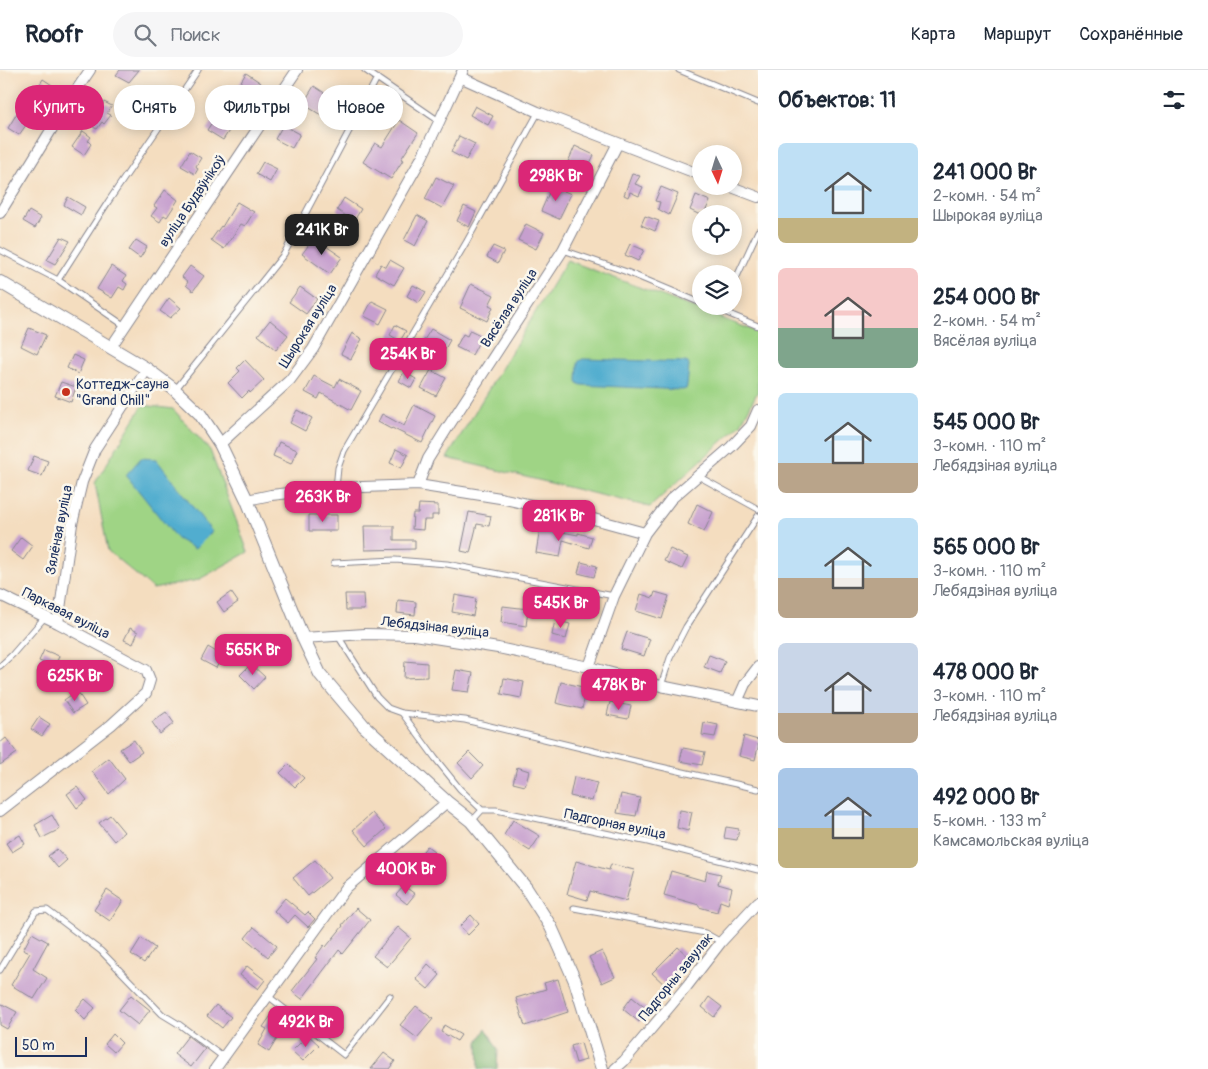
<!DOCTYPE html>
<html lang="ru">
<head>
<meta charset="utf-8">
<style>
	:root { --surface:#fff; --page:#f6f6f7; --text:#1f2937; --muted:#747a83; --line:#e0e1e3; --accent:#db2777 }
	body { margin:0; font-family:Pangolin,sans-serif; background:var(--page); color:var(--text); height:100vh; display:flex; flex-direction:column; font-size:19px; white-space:nowrap }
	* { box-sizing:border-box; margin:0 }
	p { font-size:16px; color:var(--muted) }
	.icon { flex:none; width:28px; height:28px; fill:none; stroke:currentColor; stroke-width:2; stroke-linecap:round; stroke-linejoin:round }
	.map { position:relative; flex:1; overflow:hidden }
	.panel { display:flex; flex-direction:column; background:var(--surface); width:450px }
	.panel>* { flex:none }
	.banner { position:absolute; left:15px; top:15px; width:475px; height:45px; display:flex; gap:10px }
	.needle { width:32px; rotate:176deg }
	.buttons { position:absolute; left:692px; top:75px; display:grid; gap:10px }
	.buttons a { display:grid; place-items:center; width:50px; height:50px; border-radius:50%; background:var(--surface); box-shadow:0 2px 12px #0003; font-size:25px }
	.scale { position:absolute; left:15px; bottom:12px; width:72px; box-sizing:border-box; padding-left:5px; border:2px solid #1b2f5e; border-top:0; font-size:14px; line-height:18px; white-space:nowrap; color:#1b2f5e; -webkit-text-stroke:4px #fbf7ec; paint-order:stroke }
	.price { position:absolute; translate:-50% -42px; padding:0 11px; border-radius:10px; background:var(--accent); color:#fff; font-size:16px; line-height:32px; filter:drop-shadow(0 1px 2px #0008) }
	.price::after { content:''; position:absolute; left:50%; top:30px; width:15px; height:11px; margin-left:-8px; background:inherit; clip-path:polygon(0 0,100% 0,50% 100%) }
	.price.on { background:#222; color:#fff }
	ul { padding:0; list-style:none }
	li { display:flex; align-items:center; gap:15px; height:125px; padding:0 20px }
	li span { display:grid; place-items:center; flex:none; width:140px; height:100px; border-radius:8px; color:#555 }
	li>.icon { margin-inline-start:auto }
	span .icon { width:60px; height:60px; fill:#fffc; stroke-width:1 }
	li b { font-size:21px }
	h2 { display:flex; justify-content:space-between; align-items:center; height:60px; padding:0 20px; font-size:21px }
	.chip { padding:0 18px; border-radius:22px; background:var(--surface); box-shadow:0 2px 12px #0003; font-size:18px; line-height:45px }
	.chip.on { background:var(--accent); color:#fff }
	header { display:flex; align-items:center; gap:30px; box-sizing:border-box; height:70px; padding:0 25px; background:var(--surface); border-bottom:1px solid var(--line) }
	header strong { font-size:24px }
	nav { display:flex; gap:28px; margin-inline-start:auto; font-size:18px }
	.search { width:350px; height:45px; background:var(--page); display:flex; align-items:center; gap:12px; box-sizing:border-box; padding:0 18px; border-radius:28px; color:var(--muted); font-size:19px }
	main { display:flex; flex:1; min-height:0 }
	.map>svg:first-child { display:block }
	.green { fill:#9fd485; stroke:#5d8272 }
	.forest { fill:#7fb672; stroke:#4d7268 }
	.water { fill:#51adcf; stroke:#366e96 }
	.building { fill:#c69fce }
	.lines { fill:none; stroke-linecap:round; stroke-linejoin:round }
	.service-casing { stroke:#88868e; stroke-width:7 }
	.minor-casing { stroke:#88868e; stroke-width:12 }
	.tertiary-casing { stroke:#88868e; stroke-width:14 }
	.service { stroke:#fff; stroke-width:5 }
	.minor { stroke:#fff; stroke-width:10 }
	.tertiary { stroke:#fff; stroke-width:12 }
	.poi-dot { fill:#c8321e; stroke:#fbf7ec; stroke-width:2 }
	.labels { text-anchor:middle; dominant-baseline:central; stroke-width:5; stroke-linejoin:round; paint-order:stroke }
	.street-label { font-size:14px; fill:#1b2f5e; stroke:#fbf7ec }
	.poi-label { font-size:14px; fill:#1b2f5e; stroke:#fbf7ec; text-anchor:start }
</style>
</head>
<body>
<header>
<strong>Roofr</strong>
<div class="search"><svg class="icon" aria-label="search" viewBox="0 0 24 24"><circle cx="10" cy="10" r="6"/><path d="M15 15l6 6"/></svg>Поиск</div>
<nav><a>Карта</a><a>Маршрут</a><a>Сохранённые</a></nav>
</header>
<main>
<div class="map">
<svg width="758" height="999" viewBox="0 0 758 999">
	<rect width="100%" height="100%" fill="#fbf7ec"/>
	<filter id="ink" filterUnits="userSpaceOnUse"><feTurbulence type="fractalNoise" baseFrequency=".02" numOctaves="2"/><feDisplacementMap in="SourceGraphic" scale="10" xChannelSelector="R" yChannelSelector="G"/><feConvolveMatrix kernelMatrix="1 2 1 2 8 2 1 2 1" color-interpolation-filters="sRGB"/></filter>
	<filter id="wash" filterUnits="userSpaceOnUse"><feTurbulence type="fractalNoise" baseFrequency=".0096" numOctaves="4" result="noise"/><feDisplacementMap in="SourceGraphic" scale="20" xChannelSelector="R" yChannelSelector="G"/><feGaussianBlur stdDeviation="1.12" result="paint"/><feColorMatrix in="noise" values="0 0 0 0 0 0 0 0 0 0 0 0 0 0 0 0 0 1.4 0 .05"/><feComposite in="paint" operator="in"/></filter>
	<g filter="url(#wash)">
		<rect width="100%" height="100%" fill="#f4ddbf"/>
		<!-- green -->
		<path class="green" d="M567,190l191,72v59l-17,33 -91,83 -203,-49z
			M143,335l30,4 37,41 38,102 -50,28 -45,9 -45,-38 -13,-68z"/>
		<!-- forest -->
		<path class="forest" d="M486,958l12,22 -1,19h-18l-1,-27z"/>
		<!-- water -->
		<path class="water" d="M583,289l102,3 3,1 1,3 -2,20 -1,3 -4,1 -100,-5 -3,-1 -2,-3 1,-18 1,-2z
			M141,388l15,1 56,73 -17,17 -18,-10 -51,-64z"/>
		<g id="blocks">
			<!-- building -->
			<path class="building" d="M120,0h19l-10,12 -13,-7z
				M246,3l15,10 -12,20 -15,-10z
				M43,9l9,6 -7,10 -9,-4z
				M314,16l18,12 -11,17 -18,-11z
				M104,32l8,4 -5,7 4,2 -7,9 -2,-2 -5,7 -4,-2 3,-6 -5,-5 7,-11 4,2z
				M475,36l18,10 -5,9 -18,-10z
				M19,40l12,8 -12,17 -11,-7z
				M220,40l16,10 -13,20 -16,-10z
				M399,50l19,13 -17,26 2,1 -12,19 -28,-17 12,-19 7,4z
				M283,55l17,9 -8,14 -17,-9z
				M83,61l8,6 -3,4 3,3 -7,11 -12,-8z
				M459,66l16,8 -9,16 -15,-8z
				M575,76l19,9 -11,23 -18,-9z
				M190,81l11,7 -5,8 2,3 -3,5 -14,-8z
				M263,92l14,7 -7,13 -14,-8z
				M632,104l8,2 -5,8 8,3 -4,9 -9,-4 -2,5 -4,-2z
				M436,107l18,9 -12,22 -17,-9z
				M552,116l19,8 -12,25 -18,-8z
				M661,117l17,7 -9,21 -11,-6 2,-7 -5,-1z
				M165,120l13,10 -11,17 -3,-2 -4,7 -9,-6 6,-8 -3,-2z
				M696,125l14,6 -6,13h-6l-8,-4z
				M68,127l17,10 -4,8 -17,-10z
				M344,128l17,11 -7,12 -17,-11z
				M237,132l17,10 -9,14 -4,-2 -17,25 -13,-9 10,-14 1,1z
				M464,136l12,6 -7,15 -12,-6z
				M29,141l12,7 -6,10 -12,-7z
				M417,145l11,6 -13,25 -11,-6z
				M645,146l14,5 -4,10 -14,-6z
				M526,154l18,9 -8,16 -18,-9z
				M61,167l9,4 -15,23 -8,-4z
				M314,168l28,19 -12,17 -28,-20z
				M136,170l11,7 -7,11 -11,-8z
				M630,174l14,6 -6,11 -13,-6z
				M493,176l11,5 -6,12 -11,-6z
				M390,190l14,8 -10,17 -19,-11 6,-10 5,3z
				M111,196l15,10 -3,5 4,3 -3,6 -5,-3 -7,11 -15,-9z
				M190,196l14,10 -11,15 -7,-6 2,-3 -6,-5z
				M471,214l23,11 -5,10 4,2 -6,14 -27,-13z
				M413,215l13,7 -7,11 -12,-7z
				M300,217l17,12 -11,15 -17,-12z
				M169,228l12,10 -11,10 -10,-7z
				M372,231l16,8 -8,15 -16,-8z
				M270,250l18,15 -12,15 -18,-15z
				M395,255l11,6 -6,10 -10,-6z
				M29,258l17,7 -9,19 -16,-8z
				M431,259l19,11 -6,11 -20,-11z
				M470,260l12,6 -10,19 -16,-8 7,-13 4,2z
				M352,263l10,6 -11,20 -10,-5z
				M73,285l11,5 -6,14 -11,-6z
				M245,290l19,20 -14,13 -1,-2 -7,7 -14,-15 12,-12 -3,-3z
				M431,300l15,8 -10,18 -15,-8z
				M404,302l12,7 -5,9 -12,-7z
				M314,306l21,11 4,-8 22,12 -10,19 -30,-17 -3,6 -13,-7z
				M61,312l15,5 -5,15 -16,-6z
				M414,335l21,11 -13,27 -30,-15 -1,1 -13,-7 4,-8 22,12z
				M297,340l15,8 -7,13 -15,-8z
				M279,372l18,8 -6,14 -18,-8z
				M396,379l12,6 -7,13 -11,-5z
				M34,386l14,5 -6,15 -14,-5z
				M419,434l19,1v10h-6v5h-8l-1,10 -11,-1 1,-16h5z
				M697,434l16,8 -9,20 -16,-8z
				M469,442l22,4 -2,10 -12,-2 -7,29 -9,-2z
				M309,445h28v16h-28z
				M364,456h30v14h21v9l-50,1z
				M540,458l38,7v-2l14,4 -3,11 -26,-8 -3,17 -24,-4z
				M21,467l12,9 -10,14 -12,-9z
				M670,479l18,8 -6,12 -18,-8z
				M581,492l16,4 -3,11 -16,-4z
				M231,522l7,10 -14,10 -7,-10z
				M655,522l14,4 -7,23 -26,-8 5,-17 12,4z
				M345,524h18l1,16h-18z
				M455,525l21,4 -3,17 -21,-4z
				M398,530l18,2 -1,13 -18,-2z
				M503,536l25,3 -2,17 -25,-4z
				M555,550l15,4 -4,15 -14,-4z
				M130,558l8,4 -5,12 -9,-4z
				M627,562l23,7 -6,17 -23,-7z
				M208,577l15,9 -7,12 -15,-8z
				M44,580l15,6 -4,11 -16,-6z
				M709,585l16,6 -5,12 -16,-6z
				M405,591l22,2v14l-23,1z
				M251,594l14,13 -11,12 -14,-14z
				M456,600l17,3 -4,19 -17,-2z
				M504,608l20,4 -3,16 -20,-4z
				M561,612l26,6 -5,21 -26,-6z
				M77,621l9,14 -13,8 -9,-13z
				M610,632l21,4 -3,13 -21,-4z
				M166,642l8,11 -14,11 -8,-12z
				M39,647l11,7 -8,12 -11,-7z
				M704,652l14,3 -3,12 -13,-2z
				M744,666l14,4v7l-3,13 -16,-4z
				M6,668l11,15 -17,12v-22z
				M134,670l8,12 -13,9 -9,-12z
				M683,678l22,4 -3,13 -22,-4z
				M469,682l14,14 -11,12 -14,-15z
				M109,688l16,21 -16,15 -17,-23z
				M289,694l15,14 -9,9 -15,-14z
				M517,697l12,4 -4,15 -12,-3z
				M574,707l23,6 -5,18 -22,-5z
				M77,717l10,13 -10,8 -10,-14z
				M621,724l19,4 -4,18 -19,-3z
				M680,740l12,2 -4,19 -11,-3z
				M372,743l14,16 -19,17 -14,-16z
				M52,745l8,14 -18,9 -7,-13z
				M110,745l14,17 -10,9 -15,-18z
				M513,750l27,16 -10,15 -26,-16z
				M726,757l13,2 -2,11 -13,-2z
				M20,765l5,9 -13,8 -6,-9z
				M427,776l7,5 -11,14 -7,-5z
				M57,779l10,11 -9,8 -10,-12z
				M315,790l15,18 -22,18 -15,-18z
				M576,791l33,9 2,-6 23,6 -8,31 -36,-10 -3,9 -20,-6z
				M671,801l34,10 2,-10 14,3 -3,10 14,4 -4,16 -8,-3 -3,11 -18,-5v-2l-35,-10z
				M404,816l11,8 -8,10 -11,-9z
				M107,820l16,11 -13,20 -16,-11z
				M285,828l20,17 3,-3 7,7 -7,8 -13,-12 -7,8 -14,-12z
				M356,838l14,12 -27,34 -4,-4 -37,49 -10,-8 25,-32 -2,-1 9,-13 2,2 17,-21 -1,-1z
				M471,845l8,9 -11,11 -8,-9z
				M254,857l23,19 -9,11 -23,-19z
				M398,857l13,11 -24,29 -14,-11z
				M32,863l16,9 -15,27 14,9 -13,21 -23,-14 19,-32 -7,-3z
				M141,868l14,10 -11,15 -13,-9z
				M678,877l11,10 -24,28 -13,-12z
				M602,881l13,26 -13,6 -13,-26z
				M428,894l12,11 -12,14 -12,-10z
				M247,896l18,14 -7,9 -18,-14z
				M558,909l10,33 -43,14 -9,-28 30,-9 -2,-6z
				M131,925l19,15 -12,15 -19,-15z
				M632,927l16,13 -9,12 -16,-13z
				M709,927l13,10 -8,10 -12,-10z
				M85,929l10,9 -10,12 -10,-10z
				M0,933l17,9 -10,17 -7,-4z
				M216,935l15,12 -9,11 -15,-12z
				M416,936l17,13 -16,19 -17,-13z
				M275,940l17,11 -12,17 -2,-1 -9,15 -11,-7 9,-16 -4,-2z
				M444,955l17,10 -4,6 -16,-9z
				M113,964l9,9 -8,9 -9,-8z
				M308,965l11,10 -16,16 -11,-10z
				M188,966l17,13 -14,18 -17,-13z
				M581,973l5,17 -10,3 -5,-17z
				M384,983l11,8 -6,8h-18z"/>
		</g>
	</g>
	<g filter="url(#ink)">
		<use href="#blocks" fill-opacity="0" stroke="#88868e" stroke-width="1"/>
		<g class="lines">
			<!-- service casing -->
			<g class="service-casing">
				<path id="service" d="M365,0l74,51
					M679,0l79,33
					M0,180l58,30 67,46
					M563,180l64,22 74,31
					M58,210l50,-78 90,-132
					M734,213l24,-52
					M710,236l48,20
					M175,320l109,-136 93,-176
					M698,406l60,33
					M336,418l2,-20 6,-17 123,-210 71,-128
					M334,493l61,-3 52,4 167,32
					M338,566l39,61 11,11 14,5 63,7 174,42 119,27
					M0,596l12,-11 33,-38
					M661,616l9,-28 16,-31 72,-111
					M402,643l33,45 25,31 22,21
					M472,751l10,-11h14l152,32 110,28
					M574,838l131,25 16,9
					M0,900l36,-59 11,-1 54,41 61,63 18,11 43,32
					M268,926l76,59 46,-59"/>
			</g>
			<!-- minor casing -->
			<g class="minor-casing">
				<path id="minor" d="M460,7l78,35 163,63
					M729,116l29,11
					M0,143l69,-112 21,-31
					M111,277l186,-277
					M220,374l70,-64 23,-31 108,-190 18,-37 24,-52
					M418,415l10,-26 18,-29 117,-180 55,-107
					M247,430l24,-5 65,-7 82,-3 82,13 90,20 55,15
					M0,525l58,28 88,47 4,10 -4,13 -35,32 -111,86
					M58,553l14,-99 10,-42 13,-33 52,-80
					M303,568l62,-4 50,1 83,13 91,19 72,19 97,20
					M589,597l25,-71 31,-63 26,-34 60,-52 20,-21 7,-16
					M737,632l8,-18 13,-17
					M215,999l131,-181 101,-86
					M615,999l9,-8 63,-75 34,-44 37,-40"/>
			</g>
			<!-- tertiary casing -->
			<g class="tertiary-casing">
				<path id="tertiary" d="M0,212l147,87 28,21 25,24 20,30 27,56 56,138 17,36 44,52 83,76 24,19 55,67 25,39 24,54 27,88"/>
			</g>
			<!-- service -->
			<use href="#service" class="service"/>
			<!-- minor -->
			<use href="#minor" class="minor"/>
			<!-- tertiary -->
			<use href="#tertiary" class="tertiary"/>
		</g>
	</g>
	<!-- markers -->
	<circle class="poi-dot" cx="66" cy="322" r="5"/>
	<g class="labels">
		<!-- street labels -->
		<g class="street-label">
			<text transform="translate(192 131) rotate(-56)">вуліца Будаўнікоў</text>
			<text transform="translate(509 238) rotate(-57)">Вясёлая вуліца</text>
			<text transform="translate(308 256) rotate(-58)">Шырокая вуліца</text>
			<text transform="translate(59 460) rotate(-79)">Зялёная вуліца</text>
			<text transform="translate(66 543) rotate(27)">Паркавая вуліца</text>
			<text transform="translate(435 557) rotate(6)">Лебядзіная вуліца</text>
			<text transform="translate(615 754) rotate(12)">Падгорная вуліца</text>
			<text transform="translate(676 907) rotate(-51)">Падгорны завулак</text>
		</g>
		<!-- poi labels -->
		<g class="poi-label">
			<text x="76" y="314">Коттедж-сауна<tspan x="76" dy="16">"Grand Chill"</tspan></text>
		</g>
	</g>
</svg>
<div class="buttons">
<a><svg class="needle" viewBox="-14 -14 28 28"><path d="M0-13l5 13h-10z" fill="#e53935"/><path d="M0 13l5-13h-10z" fill="#747a83"/></svg></a>
<a><svg class="icon" aria-label="locate" viewBox="0 0 24 24"><circle cx="12" cy="12" r="6"/><path d="M12 2v4M12 18v4M2 12h4M18 12h4"/></svg></a>
<a><svg class="icon" aria-label="layers" viewBox="0 0 24 24"><path d="M12 4l9 5-9 5-9-5zM3 14l9 5 9-5"/></svg></a>
</div>
<div class="scale">50 m</div>
<b class="price" style="left:556px;top:132px">298K Br</b>
<b class="price on" style="left:322px;top:186px">241K Br</b>
<b class="price" style="left:408px;top:310px">254K Br</b>
<b class="price" style="left:323px;top:453px">263K Br</b>
<b class="price" style="left:559px;top:472px">281K Br</b>
<b class="price" style="left:561px;top:559px">545K Br</b>
<b class="price" style="left:253px;top:606px">565K Br</b>
<b class="price" style="left:75px;top:632px">625K Br</b>
<b class="price" style="left:619px;top:641px">478K Br</b>
<b class="price" style="left:406px;top:825px">400K Br</b>
<b class="price" style="left:306px;top:978px">492K Br</b>
<div class="banner">
<a class="chip on">Купить</a>
<a class="chip">Снять</a>
<a class="chip">Фильтры</a>
<a class="chip">Новое</a>
</div>
</div>
<section class="panel">
<h2>Объектов: 11<svg class="icon" aria-label="filters" viewBox="0 0 24 24"><path d="M4 7h16M4 17h16"/><circle cx="9" cy="7" r="2"/><circle cx="15" cy="17" r="2"/></svg></h2>
<ul>
<li><span style="background:linear-gradient(#bfe0f5 75%,#c2b280 0)"><svg class="icon" aria-label="home" viewBox="0 0 24 24"><path d="M3 11l9-7 9 7M6 9v11h12V9"/></svg></span><div><b>241 000 Br</b><p>2-комн. · 54 m²</p><p>Шырокая вуліца</p></div></li>
<li><span style="background:linear-gradient(#f6c9c9 60%,#7fa58c 0)"><svg class="icon" aria-label="home" viewBox="0 0 24 24"><path d="M3 11l9-7 9 7M6 9v11h12V9"/></svg></span><div><b>254 000 Br</b><p>2-комн. · 54 m²</p><p>Вясёлая вуліца</p></div></li>
<li><span style="background:linear-gradient(#bfe0f5 70%,#b9a48a 0)"><svg class="icon" aria-label="home" viewBox="0 0 24 24"><path d="M3 11l9-7 9 7M6 9v11h12V9"/></svg></span><div><b>545 000 Br</b><p>3-комн. · 110 m²</p><p>Лебядзіная вуліца</p></div></li>
<li><span style="background:linear-gradient(#bfe0f5 60%,#b9a48a 0)"><svg class="icon" aria-label="home" viewBox="0 0 24 24"><path d="M3 11l9-7 9 7M6 9v11h12V9"/></svg></span><div><b>565 000 Br</b><p>3-комн. · 110 m²</p><p>Лебядзіная вуліца</p></div></li>
<li><span style="background:linear-gradient(#c9d6e8 70%,#b9a48a 0)"><svg class="icon" aria-label="home" viewBox="0 0 24 24"><path d="M3 11l9-7 9 7M6 9v11h12V9"/></svg></span><div><b>478 000 Br</b><p>3-комн. · 110 m²</p><p>Лебядзіная вуліца</p></div></li>
<li><span style="background:linear-gradient(#a9c7e8 60%,#c2b280 0)"><svg class="icon" aria-label="home" viewBox="0 0 24 24"><path d="M3 11l9-7 9 7M6 9v11h12V9"/></svg></span><div><b>492 000 Br</b><p>5-комн. · 133 m²</p><p>Камсамольская вуліца</p></div></li>
</ul>
</section>
</main>
</body>
</html>
